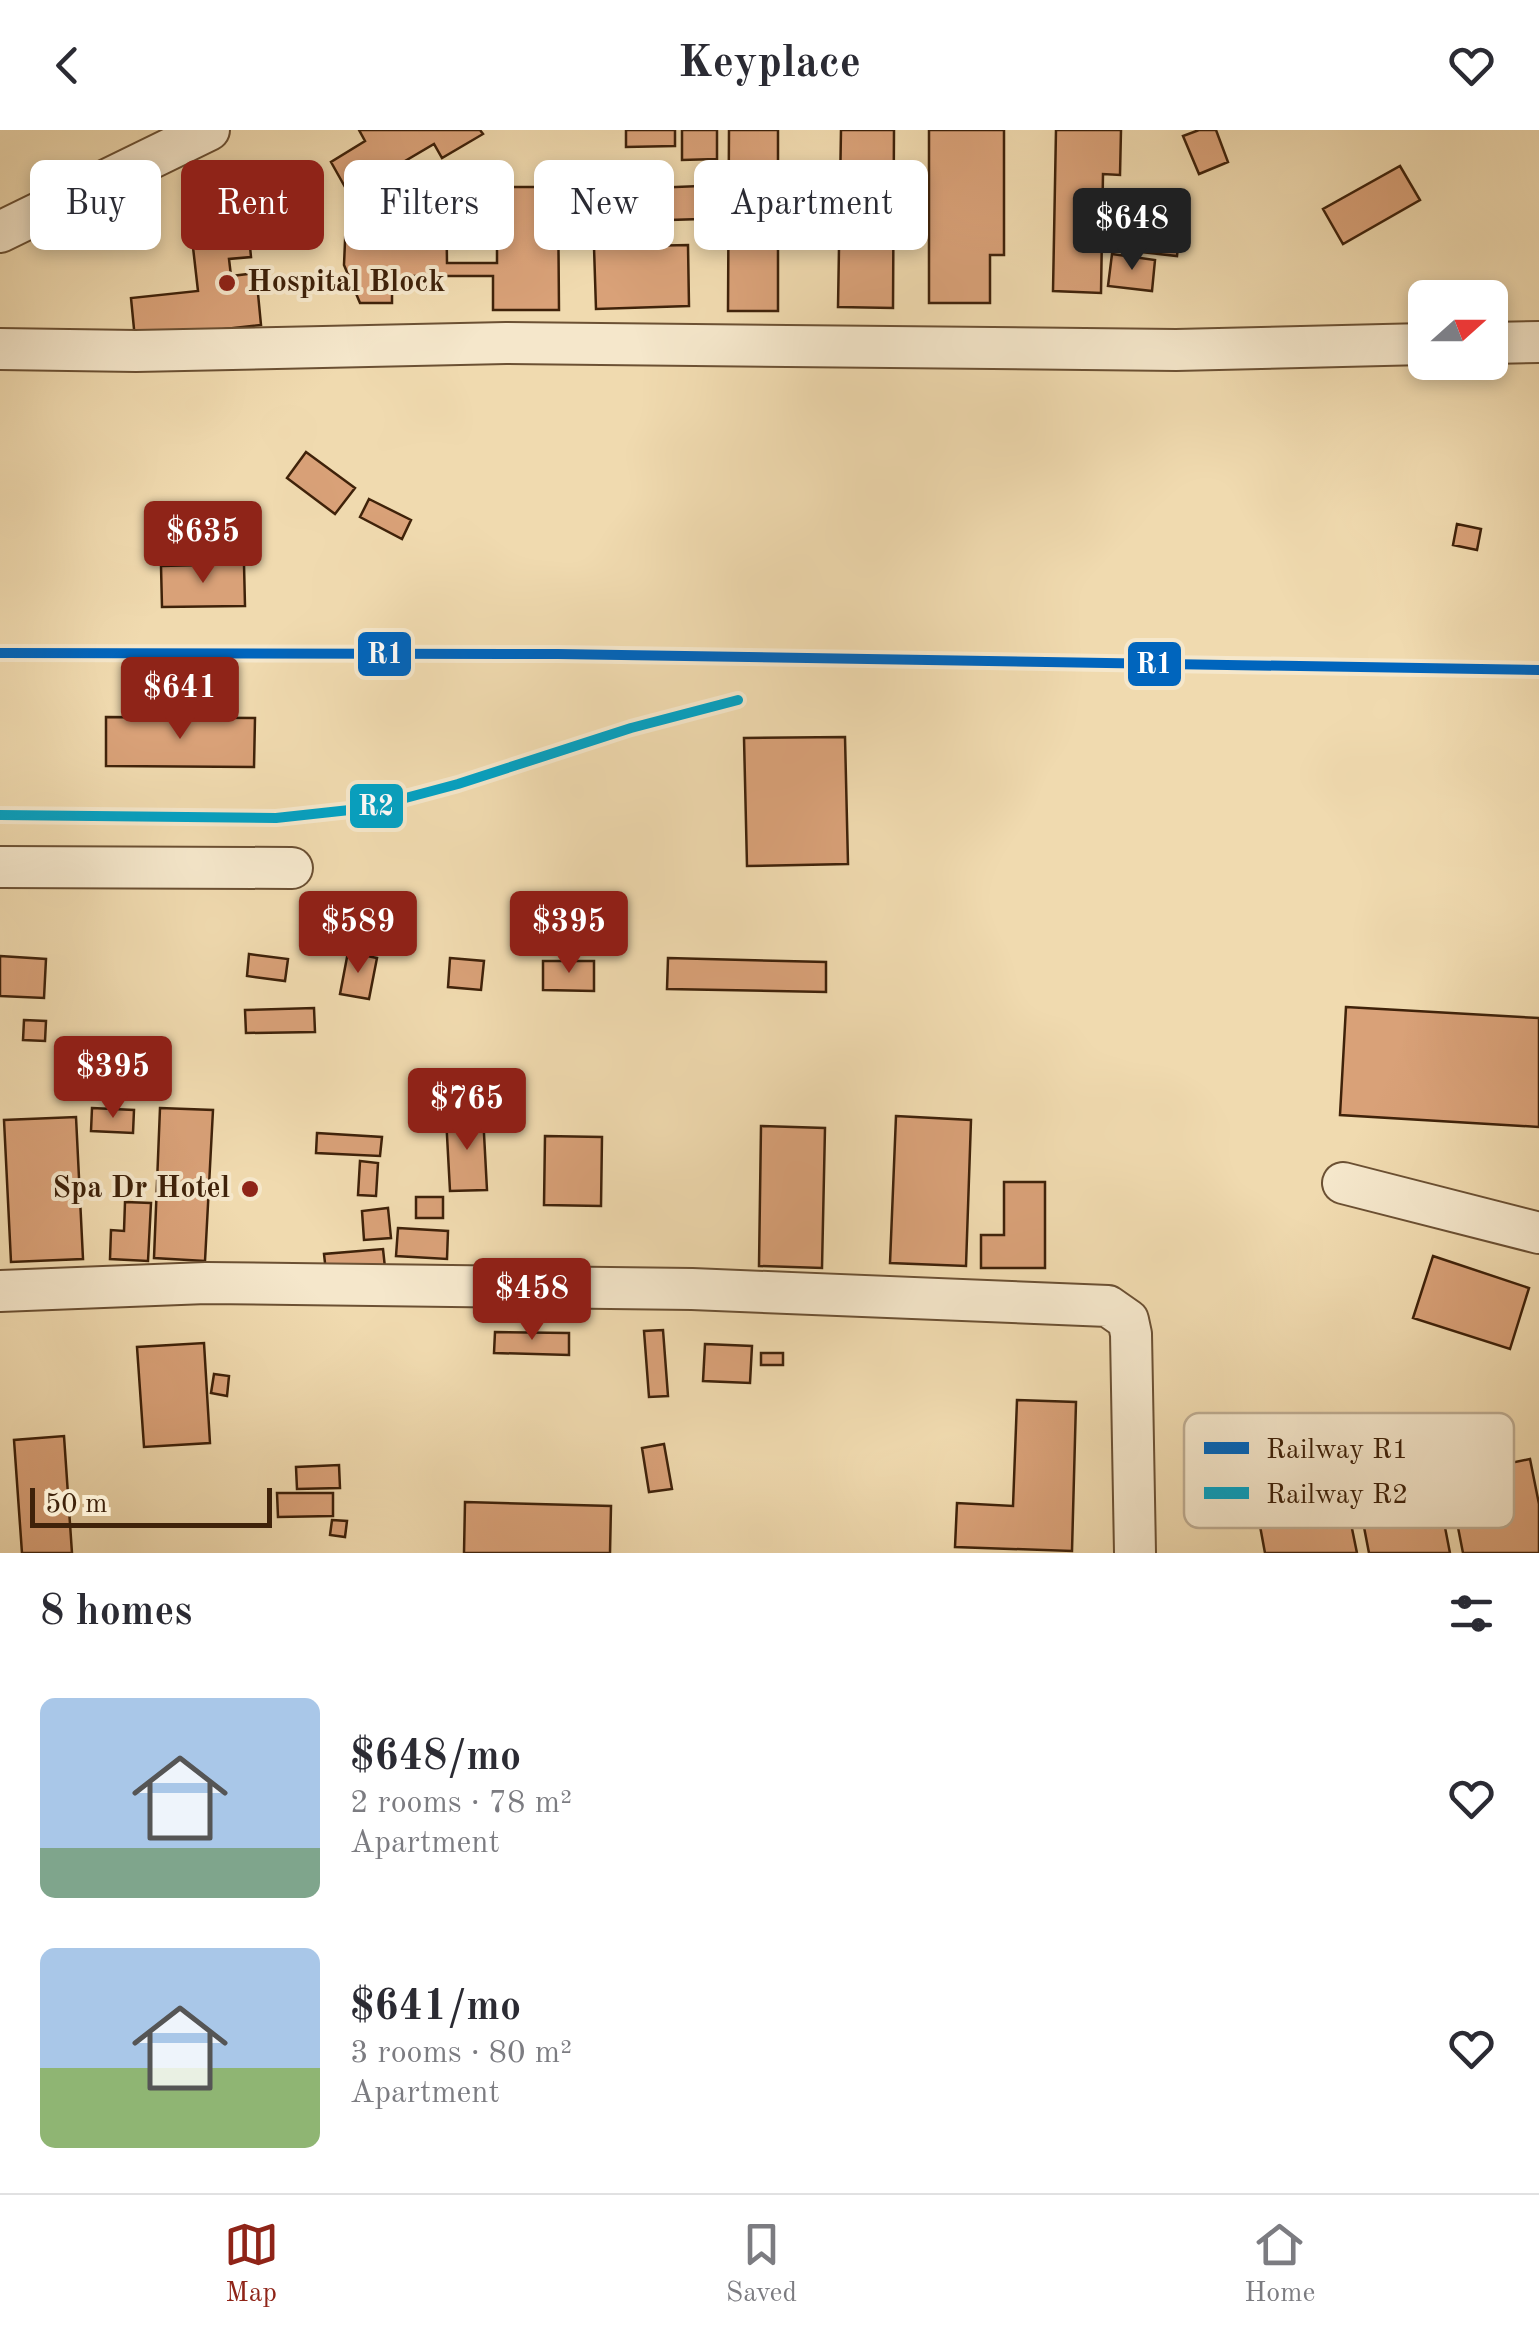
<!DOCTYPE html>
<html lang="en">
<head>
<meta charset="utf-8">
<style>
	:root { --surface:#fff; --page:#f7f7f7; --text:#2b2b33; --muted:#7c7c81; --line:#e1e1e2; --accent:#8f2418 }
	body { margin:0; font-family:"Old Standard TT",serif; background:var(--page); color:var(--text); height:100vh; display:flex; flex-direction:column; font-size:38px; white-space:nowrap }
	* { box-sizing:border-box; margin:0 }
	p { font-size:32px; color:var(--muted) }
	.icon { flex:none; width:55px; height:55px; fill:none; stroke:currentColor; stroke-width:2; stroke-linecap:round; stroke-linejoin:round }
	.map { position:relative; height:1423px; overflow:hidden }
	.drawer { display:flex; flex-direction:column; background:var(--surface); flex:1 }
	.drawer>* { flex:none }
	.hud { position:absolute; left:30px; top:30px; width:1000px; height:90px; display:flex; gap:20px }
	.needle { width:65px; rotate:69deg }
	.fabs { position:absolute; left:1408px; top:150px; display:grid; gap:20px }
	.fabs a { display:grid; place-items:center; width:100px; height:100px; border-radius:15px; background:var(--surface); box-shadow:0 5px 15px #0003; font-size:50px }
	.scale { position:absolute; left:30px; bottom:25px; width:242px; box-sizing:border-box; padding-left:10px; border:5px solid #3f220a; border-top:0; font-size:28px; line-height:35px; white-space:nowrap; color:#3f220a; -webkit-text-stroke:8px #f5e7cb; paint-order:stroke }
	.price { position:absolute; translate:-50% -85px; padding:0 22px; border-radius:10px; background:var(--accent); color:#fff; font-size:32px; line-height:65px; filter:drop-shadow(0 2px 5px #0008) }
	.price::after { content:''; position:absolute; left:50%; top:60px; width:30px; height:22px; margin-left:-15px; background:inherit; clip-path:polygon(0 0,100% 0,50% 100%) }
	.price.on { background:#222; color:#fff }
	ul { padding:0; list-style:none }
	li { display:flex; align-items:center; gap:30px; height:250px; padding:0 40px }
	li span { display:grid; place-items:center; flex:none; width:280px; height:200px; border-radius:15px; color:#555 }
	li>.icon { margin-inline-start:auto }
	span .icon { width:120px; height:120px; fill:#fffc; stroke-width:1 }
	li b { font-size:42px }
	h2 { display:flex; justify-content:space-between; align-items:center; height:120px; padding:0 40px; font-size:42px }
	.chip { padding:0 35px; border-radius:15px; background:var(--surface); box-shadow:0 5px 15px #0003; font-size:35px; line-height:90px }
	.chip.on { background:var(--accent); color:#fff }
	header { display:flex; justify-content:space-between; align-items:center; height:130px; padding:0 40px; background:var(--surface); font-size:45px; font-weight:700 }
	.dock { display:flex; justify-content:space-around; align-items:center; height:140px; border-top:2px solid var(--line); background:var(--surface); font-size:28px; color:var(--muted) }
	.dock a { display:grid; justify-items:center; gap:5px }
	.dock .on { color:var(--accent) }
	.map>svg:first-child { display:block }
	.building { fill:#d9a178; stroke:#3f220a; stroke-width:2.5 }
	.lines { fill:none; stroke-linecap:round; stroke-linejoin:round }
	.minor-casing { stroke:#6b5033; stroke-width:44 }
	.minor { stroke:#f5e7cb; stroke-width:40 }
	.rail-1-casing { stroke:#f5e7cb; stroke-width:18 }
	.rail-2-casing { stroke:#f5e7cb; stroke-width:18 }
	.rail-1 { stroke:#0065bd; stroke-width:10 }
	.rail-2 { stroke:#03a2c4; stroke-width:10 }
	.poi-dot { fill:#8f2418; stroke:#f5e7cb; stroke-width:4 }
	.labels { text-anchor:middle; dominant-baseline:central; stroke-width:8; stroke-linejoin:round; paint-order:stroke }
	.poi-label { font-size:30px; font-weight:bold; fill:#3f220a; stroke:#f5e7cb; text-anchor:start }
	.key { fill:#f5e7cb; stroke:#beac91; stroke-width:2.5 }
	.key-label { font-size:28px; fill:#3f220a }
	.line-badge { stroke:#f5e7cb; stroke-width:4 }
	.badge-label { font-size:28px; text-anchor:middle; font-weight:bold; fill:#fff }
</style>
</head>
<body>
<header><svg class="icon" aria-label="back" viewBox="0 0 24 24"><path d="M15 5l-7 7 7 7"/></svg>Keyplace<svg class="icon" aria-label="heart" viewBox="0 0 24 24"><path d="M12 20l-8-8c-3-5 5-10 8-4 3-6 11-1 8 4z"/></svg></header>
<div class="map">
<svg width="1539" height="1423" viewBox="0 0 1539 1423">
	<rect width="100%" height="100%" fill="#f0daaf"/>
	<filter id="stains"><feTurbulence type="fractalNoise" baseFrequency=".002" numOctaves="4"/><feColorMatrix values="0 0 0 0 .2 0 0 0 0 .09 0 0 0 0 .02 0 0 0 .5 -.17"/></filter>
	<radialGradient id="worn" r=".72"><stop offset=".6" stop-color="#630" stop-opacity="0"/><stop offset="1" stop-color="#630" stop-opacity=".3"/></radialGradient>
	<!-- building -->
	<path class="building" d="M359,0h121l3,4 -41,24 -8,-14 -85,50 -18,-32 34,-21z
		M626,0h49v16l-49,1z
		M682,0h35v29l-35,1z
		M729,0h49v181h-50z
		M841,0h53l-1,178 -55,-1z
		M929,0h75v125h-14v48h-61z
		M1056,0h65l-1,45 -17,-1 -2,119 -48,-2z
		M1199,0h17l12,32 -29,12 -16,-38z
		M1400,36l20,34 -77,44 -20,-35z
		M700,56l1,33 -97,3 -2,-32z
		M497,57h61l1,123h-66v-34h-101v27h-32l-16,-38 2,-47 25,-11h33v-17h42l1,73h50z
		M1117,74l65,7 -5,45 -64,-7z
		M247,85l4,42 -22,2 2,17 25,-3 5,52 -126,14 -4,-41 67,-7 -8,-70z
		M688,115l1,61 -93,3 -2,-62z
		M1112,124l43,6 -3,31 -44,-5z
		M306,322l49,36 -20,26 -48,-36z
		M369,369l42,21 -9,19 -42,-22z
		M1457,394l24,5 -4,21 -24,-5z
		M244,434l1,42 -83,1 -1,-41z
		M106,587l149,1 -1,49 -148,-1z
		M845,607l3,127 -101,2 -3,-128z
		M348,822l29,6 -8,41 -29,-5z
		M249,824l39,5 -3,22 -38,-5z
		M0,826l46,3 -2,39 -44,-2z
		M450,828l34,3 -3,29 -33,-3z
		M668,828l158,4v30l-159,-3z
		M543,831h51v30l-51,-1z
		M1346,877l193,11v109l-199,-12z
		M314,878l1,24 -69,1 -1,-23z
		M24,890l22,1 -1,20 -22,-1z
		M92,978l42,2 -1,23 -42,-2z
		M160,978l53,2 -8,151 -51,-3z
		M483,985l4,75 -37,1 -4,-74z
		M896,986l75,4 -5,146 -76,-3z
		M76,987l7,142 -72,3 -7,-142z
		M761,996l64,2 -3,140 -63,-2z
		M317,1003l65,4 -2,19 -64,-3z
		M545,1006l57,1 -1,69 -57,-1z
		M360,1031l18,2 -2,33 -18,-1z
		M1004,1052h41v86h-64v-33h23z
		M416,1067h27v21h-27z
		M125,1072l26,1 -3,58 -38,-2 1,-29 13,1z
		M388,1078l3,30 -27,2 -2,-29z
		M398,1098l50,3 -1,28 -51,-3z
		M383,1119l3,28 -59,4 -3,-27z
		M1433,1126l96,32 -19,61 -97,-31z
		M663,1200l5,66 -19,1 -5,-66z
		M495,1202l74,1v22l-75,-2z
		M204,1213l6,100 -66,4 -7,-100z
		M705,1214l47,2 -2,37 -47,-2z
		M761,1223h22v12h-22z
		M214,1244l15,2 -2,20 -16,-3z
		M1017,1270l59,2 -4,149 -117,-4 2,-44 56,3z
		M64,1306l8,117h-50l-8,-113z
		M664,1314l8,45 -23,3 -7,-44z
		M1530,1329l9,45v49h-76l-15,-77z
		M339,1335l1,23 -43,1 -1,-22z
		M1436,1351l14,72h-81l-11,-57z
		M277,1363h56v23l-55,1z
		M465,1372l146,4 -1,47h-146z
		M1348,1379l9,44h-92l-5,-27z
		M332,1390l15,1 -2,16 -15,-2z"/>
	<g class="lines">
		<!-- minor casing -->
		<g class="minor-casing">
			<path id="minor" d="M0,102l209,-102
				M1490,213l49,-1
				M0,219l136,2 370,-8 670,7 249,-6
				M0,737l292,1
				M1343,1053l196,50
				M0,1161l206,-8 486,6 416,17 20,14 3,14 4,219"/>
		</g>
		<!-- minor -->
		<use href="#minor" class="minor"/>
		<!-- rail-1 casing -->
		<g class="rail-1-casing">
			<path id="rail-1" d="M0,523l558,1 981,16"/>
		</g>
		<!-- rail-2 casing -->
		<g class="rail-2-casing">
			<path id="rail-2" d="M0,685l276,3 92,-10 90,-24 173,-56 107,-28"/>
		</g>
		<!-- rail-1 -->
		<use href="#rail-1" class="rail-1"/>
		<!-- rail-2 -->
		<use href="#rail-2" class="rail-2"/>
	</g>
	<!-- markers -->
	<g class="poi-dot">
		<circle cx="227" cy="153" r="10"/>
		<circle cx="250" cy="1059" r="10"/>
	</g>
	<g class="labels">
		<!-- poi labels -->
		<g class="poi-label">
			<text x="247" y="153">Hospital Block</text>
			<text x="230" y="1059" text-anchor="end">Spa Dr Hotel</text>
		</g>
	</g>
	<!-- legend -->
	<rect x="1184" y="1283" width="330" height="115" rx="15" class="key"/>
	<rect x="1204" y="1312" width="45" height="12" fill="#0065bd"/>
	<rect x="1204" y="1357" width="45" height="12" fill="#03a2c4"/>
	<g class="key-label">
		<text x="1266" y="1328">Railway R1</text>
		<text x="1266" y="1373">Railway R2</text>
	</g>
	<g class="line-badge">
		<rect x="356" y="500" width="57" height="48" rx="10" fill="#0065bd"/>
		<rect x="1126" y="510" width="57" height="48" rx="10" fill="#0065bd"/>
		<rect x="348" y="652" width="57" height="48" rx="10" fill="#03a2c4"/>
	</g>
	<g class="badge-label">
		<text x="385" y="533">R1</text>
		<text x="1154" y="543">R1</text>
		<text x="376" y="685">R2</text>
	</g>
	<rect width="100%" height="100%" filter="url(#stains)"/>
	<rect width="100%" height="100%" fill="url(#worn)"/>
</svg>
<div class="fabs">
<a><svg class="needle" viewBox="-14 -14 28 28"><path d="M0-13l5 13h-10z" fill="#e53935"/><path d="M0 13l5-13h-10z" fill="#7c7c81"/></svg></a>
</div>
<div class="scale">50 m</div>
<b class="price on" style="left:1132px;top:143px">$648</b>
<b class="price" style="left:203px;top:456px">$635</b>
<b class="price" style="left:180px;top:612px">$641</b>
<b class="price" style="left:358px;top:846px">$589</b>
<b class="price" style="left:569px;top:846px">$395</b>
<b class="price" style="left:113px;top:991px">$395</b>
<b class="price" style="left:467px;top:1023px">$765</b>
<b class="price" style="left:532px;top:1213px">$458</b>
<div class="hud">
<a class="chip">Buy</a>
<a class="chip on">Rent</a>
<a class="chip">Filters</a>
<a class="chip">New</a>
<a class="chip">Apartment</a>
</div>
</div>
<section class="drawer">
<h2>8 homes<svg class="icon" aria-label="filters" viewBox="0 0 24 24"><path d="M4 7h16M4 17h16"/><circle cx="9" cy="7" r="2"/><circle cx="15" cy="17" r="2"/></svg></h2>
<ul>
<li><span style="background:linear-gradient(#a9c7e8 75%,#7fa58c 0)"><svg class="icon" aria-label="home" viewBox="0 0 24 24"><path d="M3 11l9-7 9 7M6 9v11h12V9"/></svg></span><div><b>$648/mo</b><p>2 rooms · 78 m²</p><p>Apartment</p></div><svg class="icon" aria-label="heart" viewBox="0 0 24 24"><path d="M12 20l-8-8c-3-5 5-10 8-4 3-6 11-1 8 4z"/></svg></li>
<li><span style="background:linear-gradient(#a9c7e8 60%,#8fb573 0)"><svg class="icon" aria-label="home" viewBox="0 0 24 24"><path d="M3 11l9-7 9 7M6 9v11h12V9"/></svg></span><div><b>$641/mo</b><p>3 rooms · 80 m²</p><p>Apartment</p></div><svg class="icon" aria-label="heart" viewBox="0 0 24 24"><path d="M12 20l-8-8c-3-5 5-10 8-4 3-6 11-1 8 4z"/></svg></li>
</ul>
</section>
<nav class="dock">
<a class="on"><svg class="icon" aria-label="map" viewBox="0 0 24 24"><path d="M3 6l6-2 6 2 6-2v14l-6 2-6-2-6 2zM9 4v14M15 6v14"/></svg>Map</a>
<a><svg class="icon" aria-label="saved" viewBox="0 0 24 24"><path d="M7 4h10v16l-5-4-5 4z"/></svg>Saved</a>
<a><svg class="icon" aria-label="home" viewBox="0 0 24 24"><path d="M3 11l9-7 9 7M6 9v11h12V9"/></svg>Home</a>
</nav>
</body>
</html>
